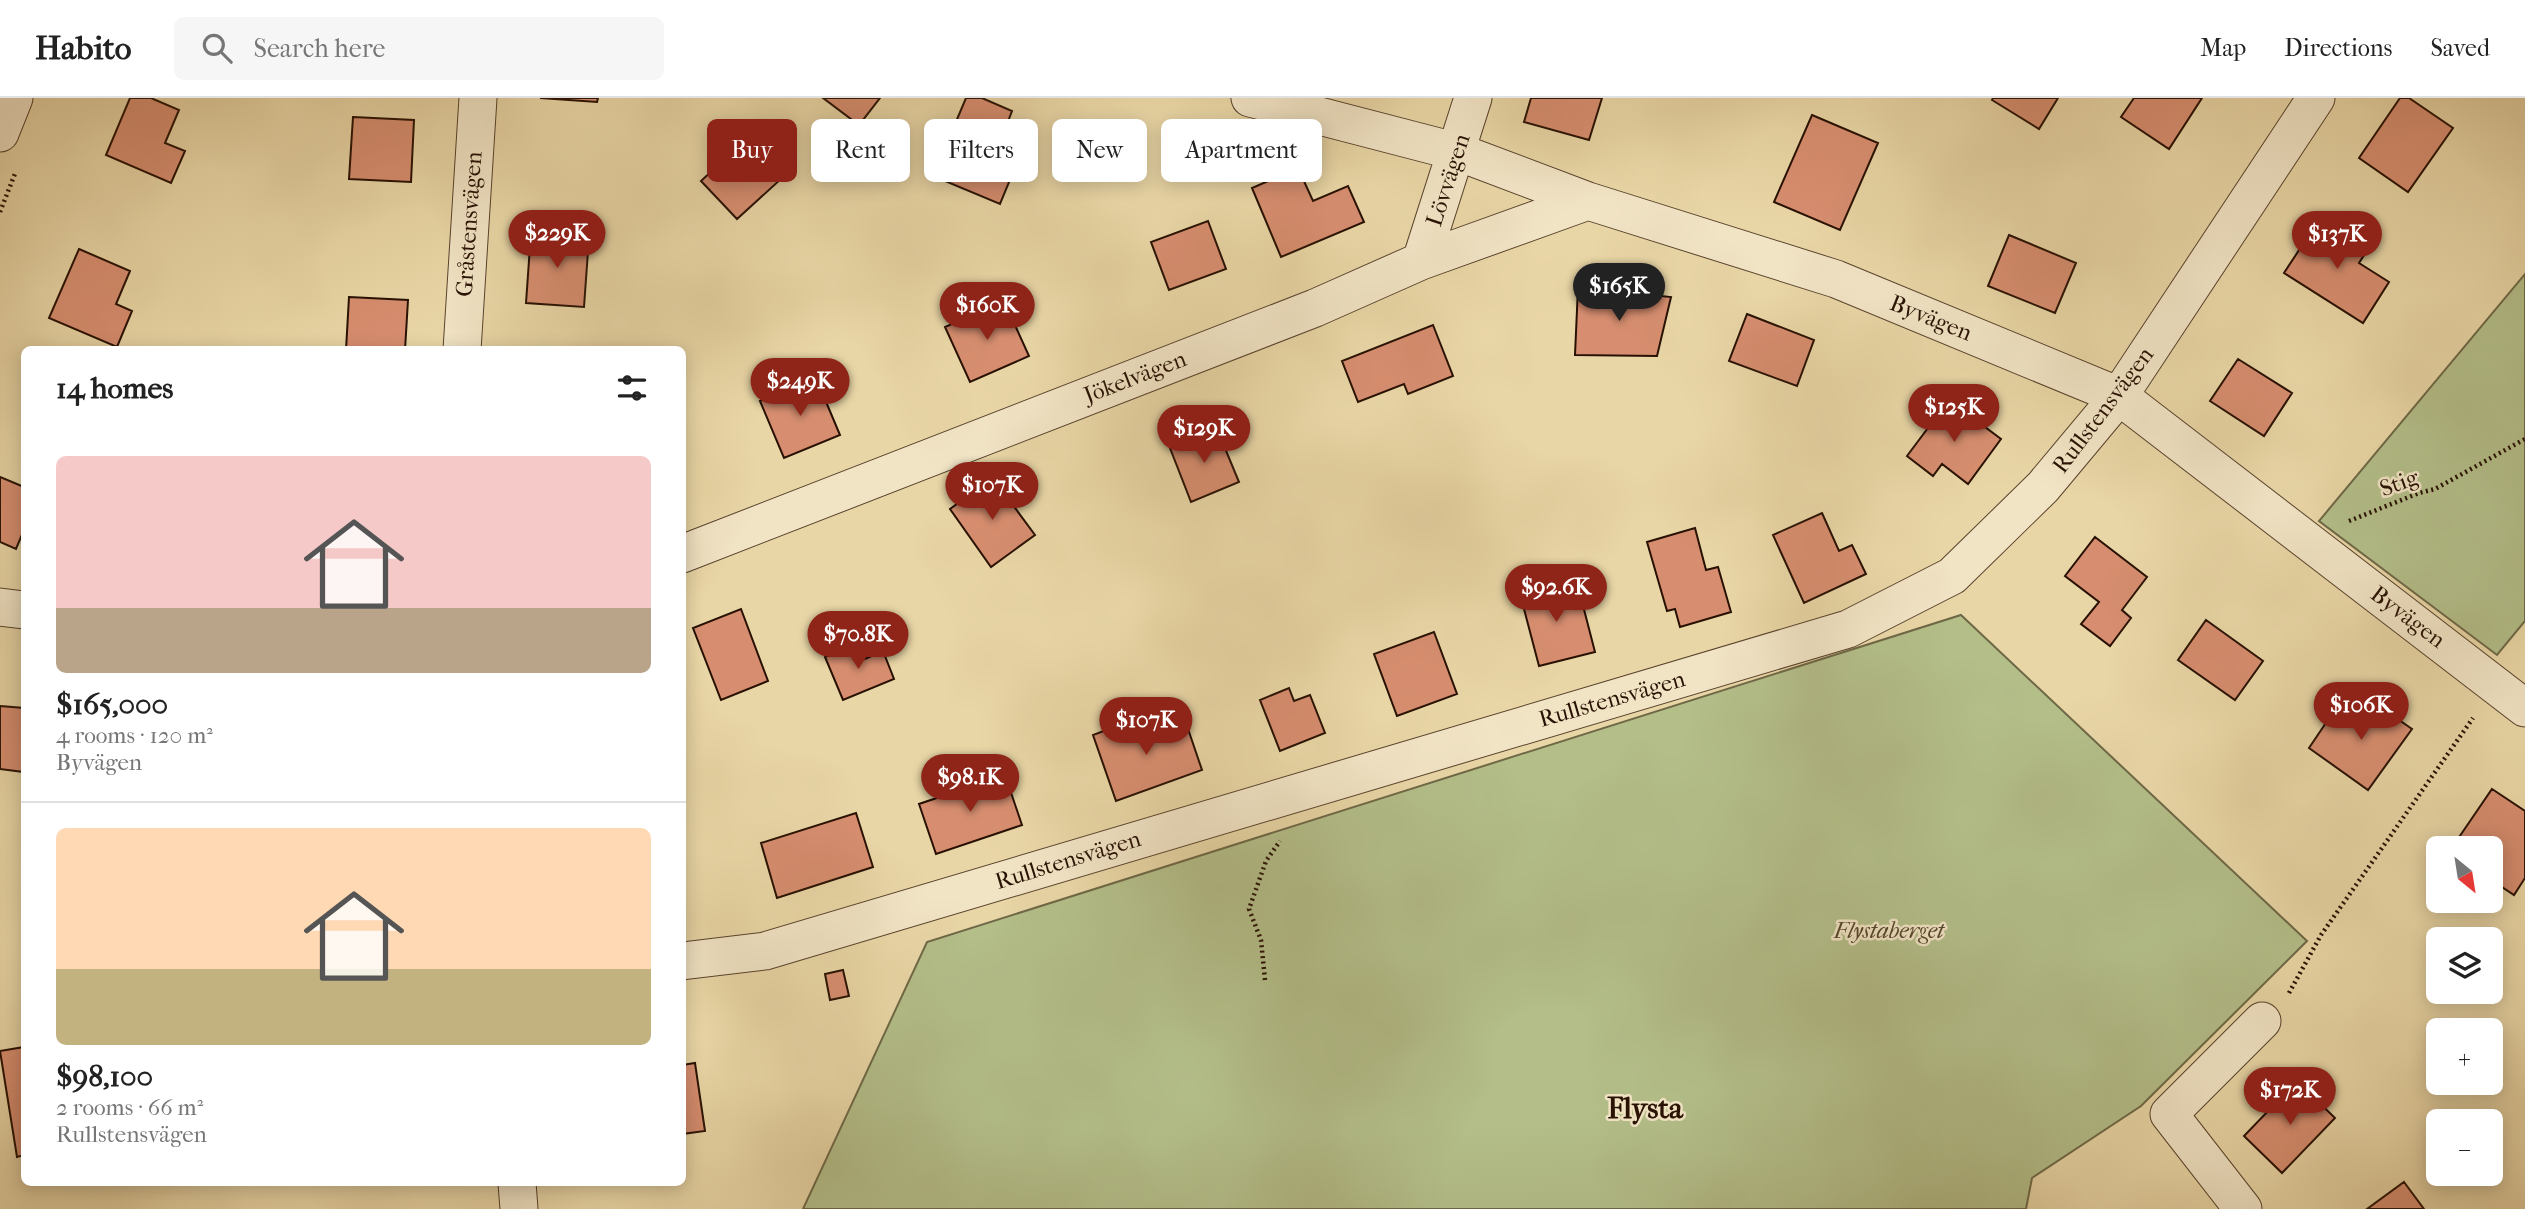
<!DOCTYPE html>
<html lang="en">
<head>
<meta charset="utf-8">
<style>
	:root { --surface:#fff; --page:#f6f6f6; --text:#222; --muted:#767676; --line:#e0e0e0; --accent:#8f2418 }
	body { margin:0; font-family:"IM FELL French Canon",serif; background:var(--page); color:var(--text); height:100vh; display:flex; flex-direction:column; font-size:26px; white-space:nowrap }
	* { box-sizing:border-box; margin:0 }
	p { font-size:23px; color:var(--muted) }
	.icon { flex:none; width:38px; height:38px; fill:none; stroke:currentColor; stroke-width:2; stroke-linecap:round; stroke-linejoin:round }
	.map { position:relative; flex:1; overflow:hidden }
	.side { position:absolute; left:21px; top:248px; width:665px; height:840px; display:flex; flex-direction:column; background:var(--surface); border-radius:10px; box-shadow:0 4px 18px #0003 }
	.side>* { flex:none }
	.top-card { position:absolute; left:707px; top:21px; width:665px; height:63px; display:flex; gap:14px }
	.needle { width:46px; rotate:150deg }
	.tools { position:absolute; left:2426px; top:738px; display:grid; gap:14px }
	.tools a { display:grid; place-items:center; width:77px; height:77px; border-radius:10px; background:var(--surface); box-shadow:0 4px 18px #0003; font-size:35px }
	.price { position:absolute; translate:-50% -60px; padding:0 16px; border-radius:24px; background:var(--accent); color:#fff; font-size:23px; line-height:46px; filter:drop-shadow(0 2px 4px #0008) }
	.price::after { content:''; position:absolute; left:50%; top:42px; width:21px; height:16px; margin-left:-10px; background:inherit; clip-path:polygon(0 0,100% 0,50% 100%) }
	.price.on { background:#222; color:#fff }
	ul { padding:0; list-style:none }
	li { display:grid; align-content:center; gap:14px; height:371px; padding:0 35px }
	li+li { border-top:2px solid var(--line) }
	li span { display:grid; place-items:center; height:217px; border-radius:10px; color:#555 }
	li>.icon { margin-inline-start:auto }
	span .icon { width:126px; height:126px; fill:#fffc; stroke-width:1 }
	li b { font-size:30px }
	h2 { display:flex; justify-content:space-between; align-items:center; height:84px; padding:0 35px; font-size:30px }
	.pill { padding:0 24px; border-radius:10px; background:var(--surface); box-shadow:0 4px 18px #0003; font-size:24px; line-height:63px }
	.pill.on { background:var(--accent); color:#fff }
	header { display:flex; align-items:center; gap:42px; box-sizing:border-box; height:98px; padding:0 35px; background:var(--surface); border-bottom:2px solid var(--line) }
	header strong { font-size:33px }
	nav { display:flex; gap:38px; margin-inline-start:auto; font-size:24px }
	.search { width:490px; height:63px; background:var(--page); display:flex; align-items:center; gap:18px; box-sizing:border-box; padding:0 24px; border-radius:10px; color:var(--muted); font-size:26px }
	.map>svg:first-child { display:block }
	.green { fill:#b3be89; stroke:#6e6846; stroke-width:2 }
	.building { fill:#d78e70; stroke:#281103; stroke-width:2 }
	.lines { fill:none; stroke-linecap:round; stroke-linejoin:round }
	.street-casing { stroke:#58422c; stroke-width:39 }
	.path { stroke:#281103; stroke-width:4.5; stroke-dasharray:2 3.5; stroke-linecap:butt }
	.street { stroke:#f1e4c5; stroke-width:37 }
	.labels { text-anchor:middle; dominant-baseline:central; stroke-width:5; stroke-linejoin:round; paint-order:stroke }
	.street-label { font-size:23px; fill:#281103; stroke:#f1e4c5 }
	.park-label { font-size:23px; font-style:italic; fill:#52452b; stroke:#f1e4c5 }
	.district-label { font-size:30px; font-weight:bold; fill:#281103; stroke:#f1e4c5 }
</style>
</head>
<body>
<header>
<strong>Habito</strong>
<div class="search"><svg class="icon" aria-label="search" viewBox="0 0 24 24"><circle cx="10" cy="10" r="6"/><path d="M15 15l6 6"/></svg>Search here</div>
<nav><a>Map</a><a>Directions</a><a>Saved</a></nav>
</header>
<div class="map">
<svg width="2525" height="1111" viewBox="0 0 2525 1111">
	<rect width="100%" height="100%" fill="#e9d6a6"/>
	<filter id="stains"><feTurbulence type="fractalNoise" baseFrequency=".00286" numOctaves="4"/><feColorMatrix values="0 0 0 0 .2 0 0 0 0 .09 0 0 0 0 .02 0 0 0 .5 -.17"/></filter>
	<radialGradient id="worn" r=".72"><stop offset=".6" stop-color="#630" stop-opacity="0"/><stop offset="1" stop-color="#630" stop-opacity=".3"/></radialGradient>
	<!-- green -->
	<path class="green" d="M2525,176v347l-28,34 -178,-134z
		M1961,517l346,326 -166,165 -109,72 -6,31h-1223l124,-267z"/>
	<!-- building -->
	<path class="building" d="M130,0h21l28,12 -14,33 20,8 -14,32 -65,-28z
		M540,0h58l-1,4z
		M823,0h57l-21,27z
		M966,0h16l30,13 -8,21 22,9 -26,63 -67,-28z
		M1531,0h71l-13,42 -65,-18z
		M1993,0h65l-19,31 -47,-29z
		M2134,0h68l-33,51 -48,-32z
		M2400,0h9l44,30 -45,64 -49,-34z
		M1812,17l66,28 -38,87 -66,-28z
		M353,19l61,3 -3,62 -62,-3z
		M757,31l36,39 -56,51 -36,-38z
		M1298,70l15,33 35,-15 16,36 -83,35 -29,-69z
		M2320,120l48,31 -9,14 30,19 -26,41 -79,-50z
		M1208,123l18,48 -57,21 -18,-48z
		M531,134l58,5 -5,70 -58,-4z
		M2009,137l67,28 -21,50 -67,-27z
		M79,151l51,22 -14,33 16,7 -15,36 -68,-29z
		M1578,189l93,10 -14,59 -82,-1z
		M349,199l59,3 -3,50h-59z
		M1004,203l25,55 -59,26 -25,-55z
		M1747,216l67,26 -17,46 -68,-25z
		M1433,227l20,51 -45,18 -4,-10 -46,18 -16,-41z
		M2238,261l54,34 -28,43 -54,-35z
		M816,280l24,57 -56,23 -24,-57z
		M1949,302l52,39 -33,45 -26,-20 -9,12 -26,-20z
		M1217,331l22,53 -48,20 -21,-54z
		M0,379l24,10v43l-8,19 -16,-7z
		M993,380l42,57 -44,32 -41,-58z
		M1822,415l17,38 13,-6 14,29 -62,29 -31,-68z
		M1695,430l11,42 12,-3 13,45 -51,15 -5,-18 -8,2 -20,-69z
		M2095,439l52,40 -25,33 9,8 -21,28 -29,-22 18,-22 -34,-26z
		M1555,483l5,17 20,-4 15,58 -56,14 -20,-76z
		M741,511l27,72 -47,19 -28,-72z
		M2206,522l57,41 -28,39 -57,-40z
		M1434,534l23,62 -60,22 -23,-62z
		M859,545l6,16 18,-8 11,28 -51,21 -18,-43z
		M1289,590l5,13 16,-6 15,38 -45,18 -20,-51z
		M2366,599l46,32 -44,61 -59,-42 25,-37 15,11z
		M0,608l24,2v64l-24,-3z
		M1132,622l6,17 47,-17 17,50 -86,31 -23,-66z
		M1005,677l17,50 -86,29 -17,-50z
		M2492,691l33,22v67l-11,17 -24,-16v-30h-39z
		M856,715l17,54 -96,31 -16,-55z
		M843,872l6,26 -19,4 -5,-26z
		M24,949v108l-7,2 -17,-106z
		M695,965l10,68 -23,3v-69z
		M2297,983l38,37 -53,55 -38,-37z
		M2404,1084l20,27h-57z"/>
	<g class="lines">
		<!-- street casing -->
		<g class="street-casing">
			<path id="street" d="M1250,0l208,54 130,49 248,78 283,117 406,312
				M0,35l14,-35
				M1421,163l52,-163
				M462,252l16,-252
				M682,456l633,-246 106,-47 167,-60
				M0,509l24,3
				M682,863l83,-10 1083,-322 104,-53 91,-89 76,-91 197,-298
				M517,1085l2,26
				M2243,1111l-74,-95 93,-93"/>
		</g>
		<!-- path -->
		<path class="path" d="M0,114l16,-41
			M2349,423l70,-28 16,-4 90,-50
			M1265,882l-4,-40 -12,-31 17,-48 14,-20
			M2289,895l32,-58 152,-217"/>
		<!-- street -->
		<use href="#street" class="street"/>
	</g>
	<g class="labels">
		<!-- street labels -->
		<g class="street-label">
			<text transform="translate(1448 82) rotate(-72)">Lövvägen</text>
			<text transform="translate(469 126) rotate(-86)">Gråstensvägen</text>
			<text transform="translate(1931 220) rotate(22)">Byvägen</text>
			<text transform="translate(1135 279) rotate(-21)">Jökelvägen</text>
			<text transform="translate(2103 312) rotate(-53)">Rullstensvägen</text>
			<text transform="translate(2399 385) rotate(-20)">Stig</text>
			<text transform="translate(2408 519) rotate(37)">Byvägen</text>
			<text transform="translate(1612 601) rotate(-16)">Rullstensvägen</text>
			<text transform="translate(1068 762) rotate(-17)">Rullstensvägen</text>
		</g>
		<!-- park labels -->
		<g class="park-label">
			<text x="1889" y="832">Flystaberget</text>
		</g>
		<!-- district labels -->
		<g class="district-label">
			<text x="1645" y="1010">Flysta</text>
		</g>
	</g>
	<rect width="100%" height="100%" filter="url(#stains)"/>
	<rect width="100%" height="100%" fill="url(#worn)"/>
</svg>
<div class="tools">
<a><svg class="needle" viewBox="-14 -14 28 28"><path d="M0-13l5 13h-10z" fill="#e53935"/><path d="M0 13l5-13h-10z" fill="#767676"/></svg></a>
<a><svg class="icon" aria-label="layers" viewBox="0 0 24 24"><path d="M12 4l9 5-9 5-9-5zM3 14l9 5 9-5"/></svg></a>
<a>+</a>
<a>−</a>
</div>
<b class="price" style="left:557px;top:172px">$229K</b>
<b class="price" style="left:2337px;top:173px">$137K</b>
<b class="price on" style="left:1619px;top:225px">$165K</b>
<b class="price" style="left:987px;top:244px">$160K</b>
<b class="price" style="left:800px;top:320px">$249K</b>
<b class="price" style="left:1954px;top:346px">$125K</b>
<b class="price" style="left:1204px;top:367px">$129K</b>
<b class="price" style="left:992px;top:424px">$107K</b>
<b class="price" style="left:1556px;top:526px">$92.6K</b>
<b class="price" style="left:858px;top:573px">$70.8K</b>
<b class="price" style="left:2361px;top:644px">$106K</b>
<b class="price" style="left:1146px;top:659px">$107K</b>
<b class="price" style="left:970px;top:716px">$98.1K</b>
<b class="price" style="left:2290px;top:1029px">$172K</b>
<div class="top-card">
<a class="pill on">Buy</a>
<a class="pill">Rent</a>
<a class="pill">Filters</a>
<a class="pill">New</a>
<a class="pill">Apartment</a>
</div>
<section class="side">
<h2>14 homes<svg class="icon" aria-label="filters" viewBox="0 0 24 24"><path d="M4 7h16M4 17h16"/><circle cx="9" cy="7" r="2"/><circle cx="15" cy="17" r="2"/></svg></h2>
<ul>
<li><span style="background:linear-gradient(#f6c9c9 70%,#b9a48a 0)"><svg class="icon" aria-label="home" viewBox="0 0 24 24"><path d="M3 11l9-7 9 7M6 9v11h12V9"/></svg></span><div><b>$165,000</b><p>4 rooms · 120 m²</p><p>Byvägen</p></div></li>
<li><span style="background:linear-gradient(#ffd9b3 65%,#c2b280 0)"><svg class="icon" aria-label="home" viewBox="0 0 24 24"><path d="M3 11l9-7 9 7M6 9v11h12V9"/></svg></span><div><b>$98,100</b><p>2 rooms · 66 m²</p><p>Rullstensvägen</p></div></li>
</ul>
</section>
</div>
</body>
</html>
